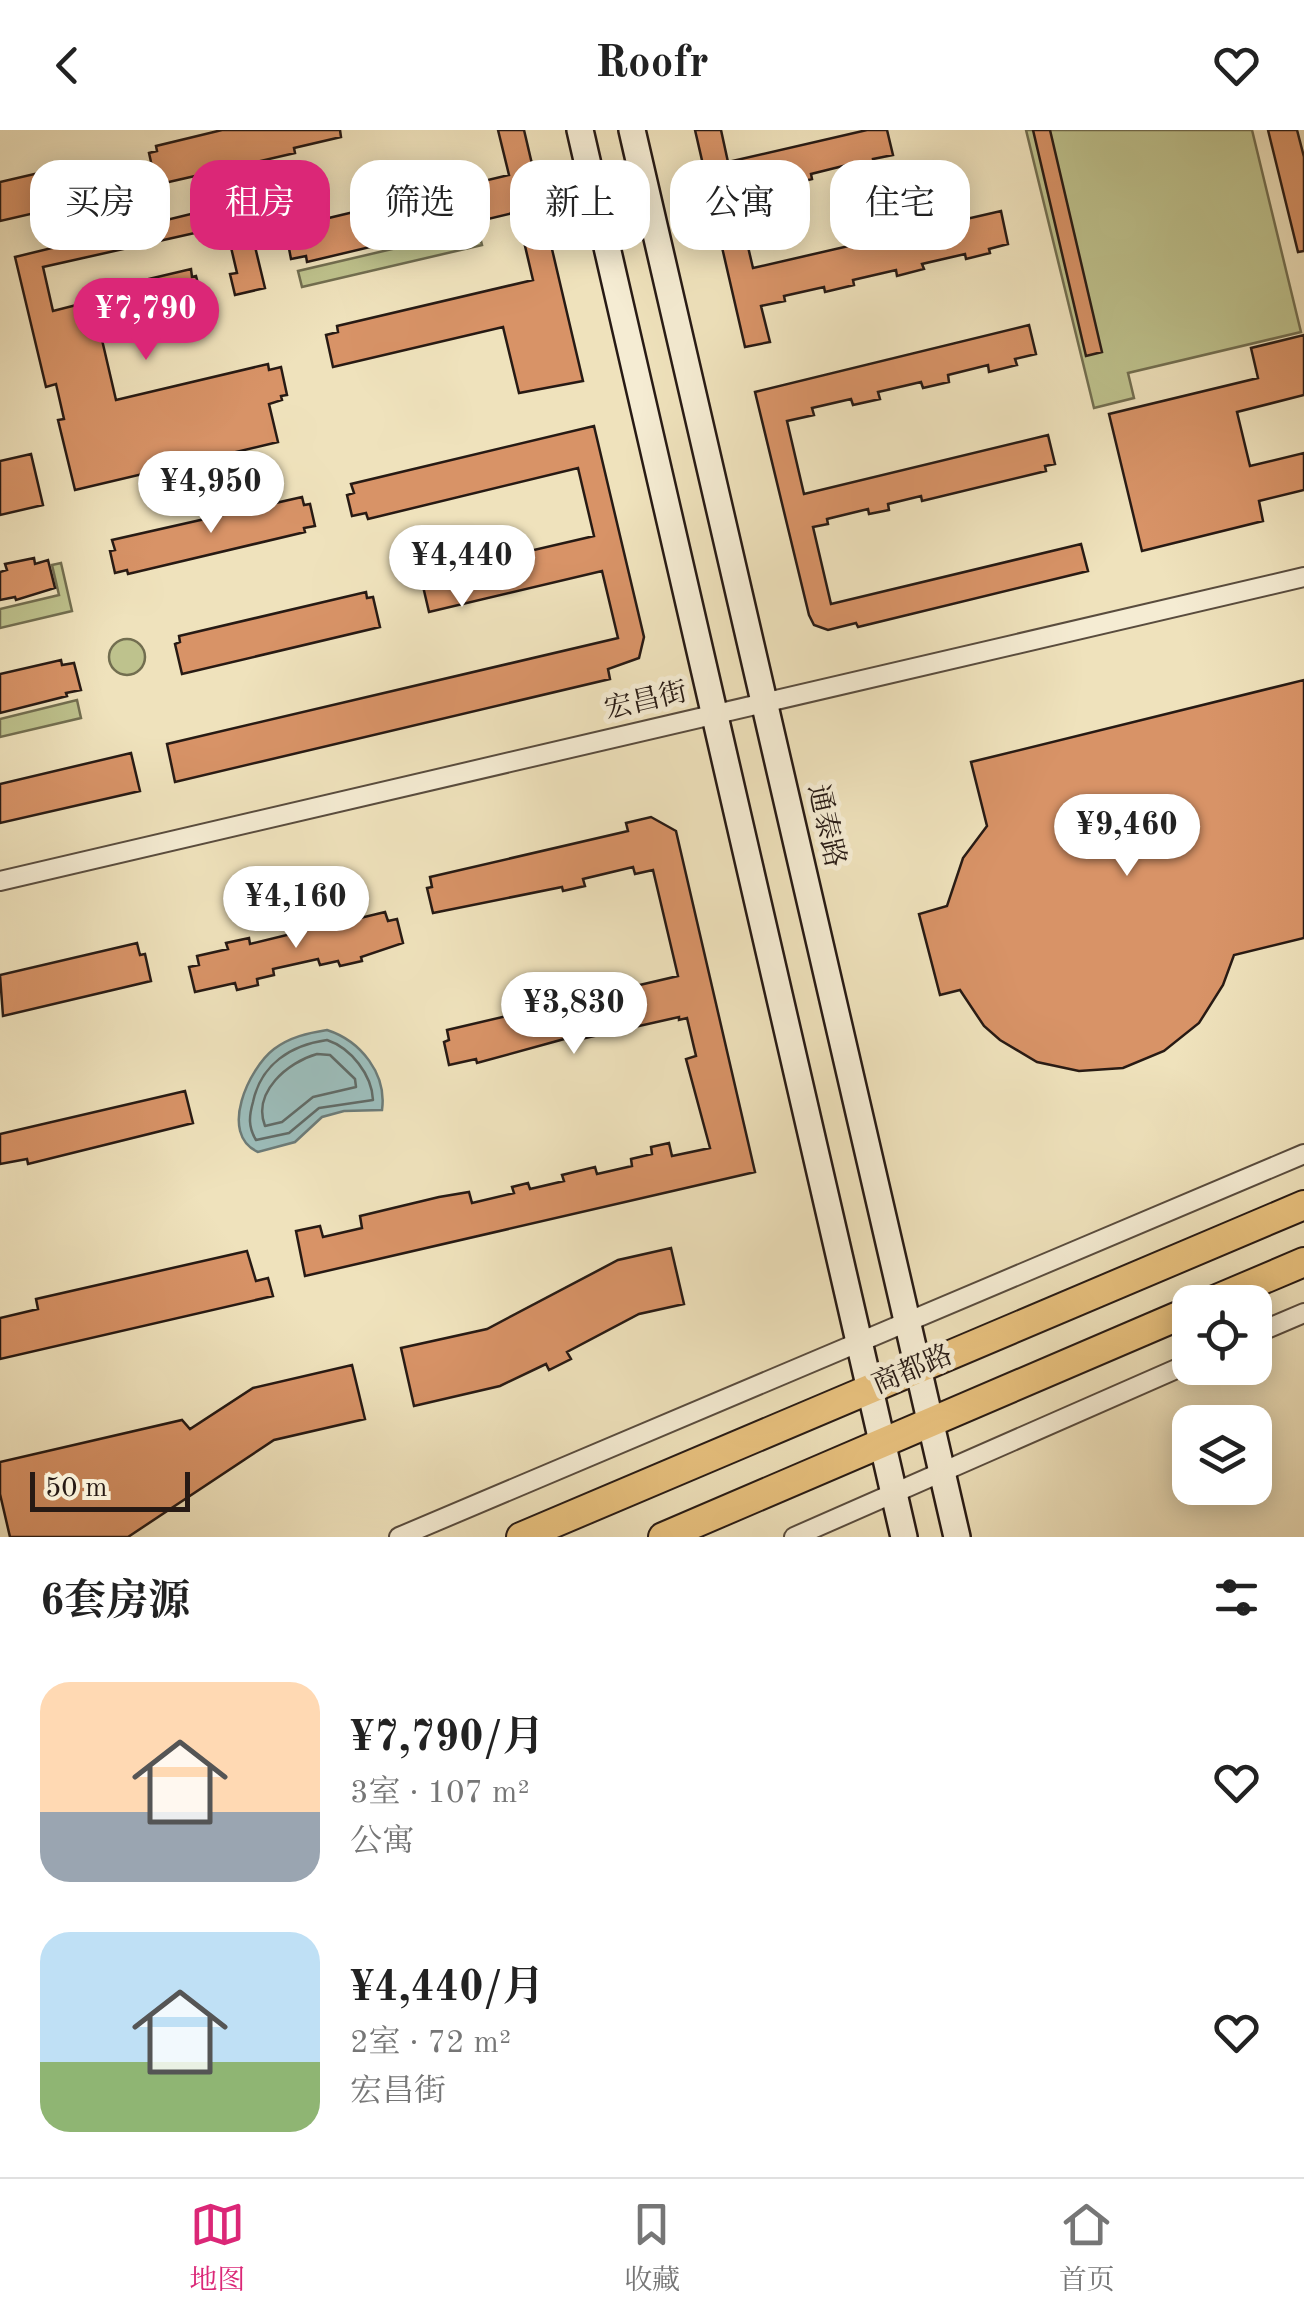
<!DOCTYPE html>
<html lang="zh">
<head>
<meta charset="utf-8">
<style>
	:root { --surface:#fff; --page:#f2f2f2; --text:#222; --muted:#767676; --line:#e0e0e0; --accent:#db2777 }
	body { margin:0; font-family:"Old Standard TT","Noto Serif SC",serif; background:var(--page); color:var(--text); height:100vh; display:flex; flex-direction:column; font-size:38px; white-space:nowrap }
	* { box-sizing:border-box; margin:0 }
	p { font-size:32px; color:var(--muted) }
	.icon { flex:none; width:55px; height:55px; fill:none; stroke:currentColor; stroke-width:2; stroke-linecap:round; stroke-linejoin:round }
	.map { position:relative; height:1407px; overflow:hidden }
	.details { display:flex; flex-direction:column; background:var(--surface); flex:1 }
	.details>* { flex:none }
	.hud { position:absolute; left:30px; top:30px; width:1245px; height:90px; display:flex; gap:20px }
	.buttons { position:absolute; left:1172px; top:1155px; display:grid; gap:20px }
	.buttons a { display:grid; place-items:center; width:100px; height:100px; border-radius:20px; background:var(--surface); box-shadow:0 5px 25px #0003; font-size:50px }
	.scale { position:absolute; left:30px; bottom:25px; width:160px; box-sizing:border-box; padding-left:10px; border:5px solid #271a14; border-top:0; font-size:28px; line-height:35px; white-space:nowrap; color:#271a14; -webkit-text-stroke:8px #f5ecd3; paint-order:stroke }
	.price { position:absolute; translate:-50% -85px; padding:0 22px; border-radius:35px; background:#fff; color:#222; font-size:32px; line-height:65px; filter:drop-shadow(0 2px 5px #0008) }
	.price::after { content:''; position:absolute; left:50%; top:60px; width:30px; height:22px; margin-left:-15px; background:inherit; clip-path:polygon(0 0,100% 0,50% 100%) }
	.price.on { background:var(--accent); color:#fff }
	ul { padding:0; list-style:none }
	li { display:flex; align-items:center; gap:30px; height:250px; padding:0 40px }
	li span { display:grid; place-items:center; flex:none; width:280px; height:200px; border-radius:30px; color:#555 }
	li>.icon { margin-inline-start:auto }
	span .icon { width:120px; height:120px; fill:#fffc; stroke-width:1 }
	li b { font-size:42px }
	h2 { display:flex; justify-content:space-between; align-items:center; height:120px; padding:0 40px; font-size:42px }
	.tag { padding:0 35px; border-radius:30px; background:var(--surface); box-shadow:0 5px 25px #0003; font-size:35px; line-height:90px }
	.tag.on { background:var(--accent); color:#fff }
	header { display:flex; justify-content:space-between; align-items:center; height:130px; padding:0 40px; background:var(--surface); font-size:45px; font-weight:600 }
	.tabs { display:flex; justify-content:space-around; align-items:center; height:140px; border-top:2px solid var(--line); background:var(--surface); font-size:28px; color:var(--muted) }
	.tabs a { display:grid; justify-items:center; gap:5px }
	.tabs .on { color:var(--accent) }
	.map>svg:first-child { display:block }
	.green { fill:#bec28d; stroke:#726e50; stroke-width:2.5 }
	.water { fill:#9cbcb9; stroke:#6d7b77; stroke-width:2.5 }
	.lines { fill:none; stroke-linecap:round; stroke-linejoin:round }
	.shore { stroke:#626b66; stroke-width:2.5 }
	.building { fill:#d89367; stroke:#271a14; stroke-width:2.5 }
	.street-casing { stroke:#594c3e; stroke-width:22 }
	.secondary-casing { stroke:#271a14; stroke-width:30 }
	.primary-casing { stroke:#271a14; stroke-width:32 }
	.street { stroke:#f5ecd3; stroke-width:18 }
	.secondary { stroke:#f5ecd3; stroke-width:25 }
	.primary { stroke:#e8c17e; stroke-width:28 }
	.labels { text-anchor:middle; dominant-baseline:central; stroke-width:10; stroke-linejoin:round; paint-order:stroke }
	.street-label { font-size:28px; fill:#271a14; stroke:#f5ecd3 }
</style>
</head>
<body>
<header><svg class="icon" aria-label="back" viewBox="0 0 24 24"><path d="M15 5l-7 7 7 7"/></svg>Roofr<svg class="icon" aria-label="heart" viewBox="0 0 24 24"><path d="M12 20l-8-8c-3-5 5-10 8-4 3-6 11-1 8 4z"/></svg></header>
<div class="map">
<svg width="1304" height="1407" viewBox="0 0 1304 1407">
	<rect width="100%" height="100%" fill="#efe2bc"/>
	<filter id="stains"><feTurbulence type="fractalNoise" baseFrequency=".002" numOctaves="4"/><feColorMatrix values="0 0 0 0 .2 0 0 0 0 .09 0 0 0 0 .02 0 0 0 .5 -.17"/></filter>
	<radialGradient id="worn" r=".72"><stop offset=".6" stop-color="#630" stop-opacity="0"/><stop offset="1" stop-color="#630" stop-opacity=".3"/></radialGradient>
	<!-- green -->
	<path class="green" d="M1026,0h226l49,202 -173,41 6,25 -40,10z
		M478,99l4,16 -180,42 -4,-16z
		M61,433l11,48 -72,17v-19l59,-14 -7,-30z
		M109 527a18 18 0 1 1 36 0a18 18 0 1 1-36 0Z
		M77,570l4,18 -81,19v-18z"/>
	<!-- water -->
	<path class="water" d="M327,900c34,11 60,44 55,80l-38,1 -22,6 -27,25 -37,10c-40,-18 -9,-84 16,-103 16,-12 34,-16 53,-19z"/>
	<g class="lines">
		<!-- shore -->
		<path class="shore" d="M327,910c24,8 45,35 46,60l-54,8 -30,25 -33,7c-8,-13 -7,-24 -3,-38 8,-38 38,-57 74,-62z
			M317,924l13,1 25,24 1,8 -43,10 -31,25 -17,4c-13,-34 23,-64 52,-72z"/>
	</g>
	<!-- building -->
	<path class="building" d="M222,0h118l1,7 -47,11 1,5 -43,10 -92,21 -1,-4h-4l-6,-27 8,-2 -1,-5z
		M498,0h26l59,251 -64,12 -16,-66 -170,40 -7,-32 12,-3 -1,-6 196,-46 -16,-68 -210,50 -1,-6 -15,3 -4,-21 6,-1 -2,-10 218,-52z
		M695,0h26l7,32 139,-32h20l6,25 -20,4 1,5 -22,5 -1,-5 -40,10 1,5 -20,5 -2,-6 -39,10 1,4 -16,4 17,72 248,-57 7,33 -19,5 1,4 -24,6 -1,-5 -43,10 2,5 -27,7 -1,-6 -43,10 1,5 -29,7 -1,-5 -40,9 1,5 -24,5 9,36 -25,5z
		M1033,0h17l52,222 -16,4z
		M1268,0h29l7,27v94l-6,1z
		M73,35l1,6 13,-4 6,27 -7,2 1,5 -87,20v-39z
		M244,71l21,87 -30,7 -5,-21 7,-1 -11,-47 -183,41 10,44 47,-12 -2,-8 93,-22 1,8 4,-1 7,27 -104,24 17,73 152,-36 1,6 12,-3 6,28 -6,1 1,4 -13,4 9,38 -203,48 -17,-70 6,-1 -8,-35 -10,3 -31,-130z
		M1029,195l7,29 -21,5 2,6 -28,7 -1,-7 -40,10 1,7 -26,6 -2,-6 -43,10 2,7 -27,6 -2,-6 -39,9 2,7 -27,6 17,73 244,-59 7,29 -10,2 1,5 -124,30 -1,-5 -33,8 1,6 -20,4 -1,-5 -41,10 1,5 -15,3 18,77 250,-60 7,27 -230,56 -2,-4 -28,7 -14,-5 -5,-10 -54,-223z
		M1304,205v60l-67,17 13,54 54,-13v37l-45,11 4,20 -121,30 -33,-137 149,-36 -7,-30z
		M594,296l50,211 -5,21 -31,11 2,10 -435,103 -8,-38 451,-106 -16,-67 -173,41 -7,-30 5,-1 -1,-6 168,-39 -16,-68 -210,51 -2,-6 -14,3 -5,-21 7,-2 -3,-9z
		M31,324l12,51 -43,10v-54z
		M302,367l2,8 6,-1 5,22 -11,2 1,4 -177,42 -1,-4 -12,3 -5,-22 5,-1 -3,-10z
		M34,428l1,6 13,-4 7,28 -39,12 -1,-3 -15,3v-28l7,-2 -2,-6z
		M366,462l1,6 6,-1 7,30 -198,47 -7,-30 5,-2 -1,-6z
		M61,530l1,5 12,-2 7,27 -15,3 1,3 -67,17v-39z
		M1304,550v258l-70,17 -11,30 -24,38 -35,28 -41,17 -44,3 -42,-9 -37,-22 -16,-14 -24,-36 -20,5 -21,-81 28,-8 16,-48 24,-32 -16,-64z
		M131,623l9,38 -140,32v-39z
		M651,687l25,14 79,341 -450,104 -9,-45 24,-5 3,11 39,-9 -2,-12 79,-19 30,-5 3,11 42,-10 -2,-6 16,-4 2,6 34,-8 -2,-6 33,-8 2,7 35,-8 -1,-7 21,-5 -1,-7 18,-4 3,13 38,-8 -24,-89 10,-3 -9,-38 -8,2v-3l-111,25v-4l-91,25 -1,-4 -27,6 -5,-23 5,-2 -2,-10 231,-54 -25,-106 -18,4 -2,-7 -50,12 2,7 -22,5 -1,-4 -129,26 -6,-25 5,-1 -2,-10 198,-46 -2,-8z
		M385,782l3,9 9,-2 6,24 -42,14 1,4 -22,5 -2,-5 -18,4 -2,-6 -45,10 1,6 -17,4 1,6 -21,5 -2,-7 -40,9 -6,-25 10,-2 -2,-9 31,-7 -2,-6 23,-5 1,6 82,-20 -1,-6 20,-4 1,6z
		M137,813l3,12 5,-1 6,27 -148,35 -3,-41z
		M185,961l8,32 -165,41 -1,-5 -27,5v-30z
		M671,1118l13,56 -45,10 -72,38 4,7 -22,11 -3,-6 -46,22 -86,20 -13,-58 86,-19 131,-69z
		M247,1121l9,30 12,-3 5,18 -273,63v-41l38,-9 -2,-10z
		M352,1235l13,54 -91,21 -146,97h-118l-10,-43v-32l182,-42 8,9 63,-41z"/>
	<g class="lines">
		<!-- street casing -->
		<g class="street-casing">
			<path id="street" d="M0,751l1304,-304
				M1255,1204l49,-21
				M399,1407l905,-383
				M794,1407l396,-174"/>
		</g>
		<!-- secondary casing -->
		<g class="secondary-casing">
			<path id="secondary" d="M580,0l324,1407
				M632,0l325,1407"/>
		</g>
		<!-- primary casing -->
		<g class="primary-casing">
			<path id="primary" d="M1210,1172l94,-40
				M521,1407l783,-332
				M663,1407l527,-226"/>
		</g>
		<!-- street -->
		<use href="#street" class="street"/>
		<!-- secondary -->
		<use href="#secondary" class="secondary"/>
		<!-- primary -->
		<use href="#primary" class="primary"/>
	</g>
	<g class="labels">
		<!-- street labels -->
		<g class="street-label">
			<text transform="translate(646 572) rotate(-13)">宏昌街</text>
			<text transform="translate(825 696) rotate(77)">通泰路</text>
			<text transform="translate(913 1241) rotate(-23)">商都路</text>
		</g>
	</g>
	<rect width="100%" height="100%" filter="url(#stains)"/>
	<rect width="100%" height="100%" fill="url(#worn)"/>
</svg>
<div class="buttons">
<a><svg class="icon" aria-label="locate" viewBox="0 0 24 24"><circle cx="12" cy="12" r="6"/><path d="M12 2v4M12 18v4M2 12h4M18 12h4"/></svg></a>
<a><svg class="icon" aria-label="layers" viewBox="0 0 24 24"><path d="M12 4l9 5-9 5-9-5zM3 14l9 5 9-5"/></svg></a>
</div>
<div class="scale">50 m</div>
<b class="price on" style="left:146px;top:233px">¥7,790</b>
<b class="price" style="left:211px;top:406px">¥4,950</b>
<b class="price" style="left:462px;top:480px">¥4,440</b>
<b class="price" style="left:1127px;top:749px">¥9,460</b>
<b class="price" style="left:296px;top:821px">¥4,160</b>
<b class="price" style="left:574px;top:927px">¥3,830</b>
<div class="hud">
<a class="tag">买房</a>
<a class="tag on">租房</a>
<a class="tag">筛选</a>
<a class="tag">新上</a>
<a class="tag">公寓</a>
<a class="tag">住宅</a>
</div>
</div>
<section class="details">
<h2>6套房源<svg class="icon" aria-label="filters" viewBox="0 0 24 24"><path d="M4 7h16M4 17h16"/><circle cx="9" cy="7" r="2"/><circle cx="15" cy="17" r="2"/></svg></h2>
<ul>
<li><span style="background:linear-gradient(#ffd9b3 65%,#9aa5b1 0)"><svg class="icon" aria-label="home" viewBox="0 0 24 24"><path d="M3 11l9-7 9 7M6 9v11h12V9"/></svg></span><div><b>¥7,790/月</b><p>3室 · 107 m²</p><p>公寓</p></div><svg class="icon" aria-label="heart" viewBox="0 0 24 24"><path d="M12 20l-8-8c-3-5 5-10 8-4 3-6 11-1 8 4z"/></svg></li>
<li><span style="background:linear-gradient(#bfe0f5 65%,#8fb573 0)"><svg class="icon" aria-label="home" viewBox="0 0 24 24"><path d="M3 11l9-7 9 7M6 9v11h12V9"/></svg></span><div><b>¥4,440/月</b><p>2室 · 72 m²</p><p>宏昌街</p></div><svg class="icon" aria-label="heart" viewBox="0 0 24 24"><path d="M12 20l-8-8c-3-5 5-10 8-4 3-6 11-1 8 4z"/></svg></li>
</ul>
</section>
<nav class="tabs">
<a class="on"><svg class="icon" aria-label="map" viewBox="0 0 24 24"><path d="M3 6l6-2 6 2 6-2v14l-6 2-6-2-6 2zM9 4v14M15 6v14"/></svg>地图</a>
<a><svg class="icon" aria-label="saved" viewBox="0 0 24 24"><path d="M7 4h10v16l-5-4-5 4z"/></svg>收藏</a>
<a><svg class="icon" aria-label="home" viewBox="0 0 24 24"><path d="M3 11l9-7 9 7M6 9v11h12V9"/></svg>首页</a>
</nav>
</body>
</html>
